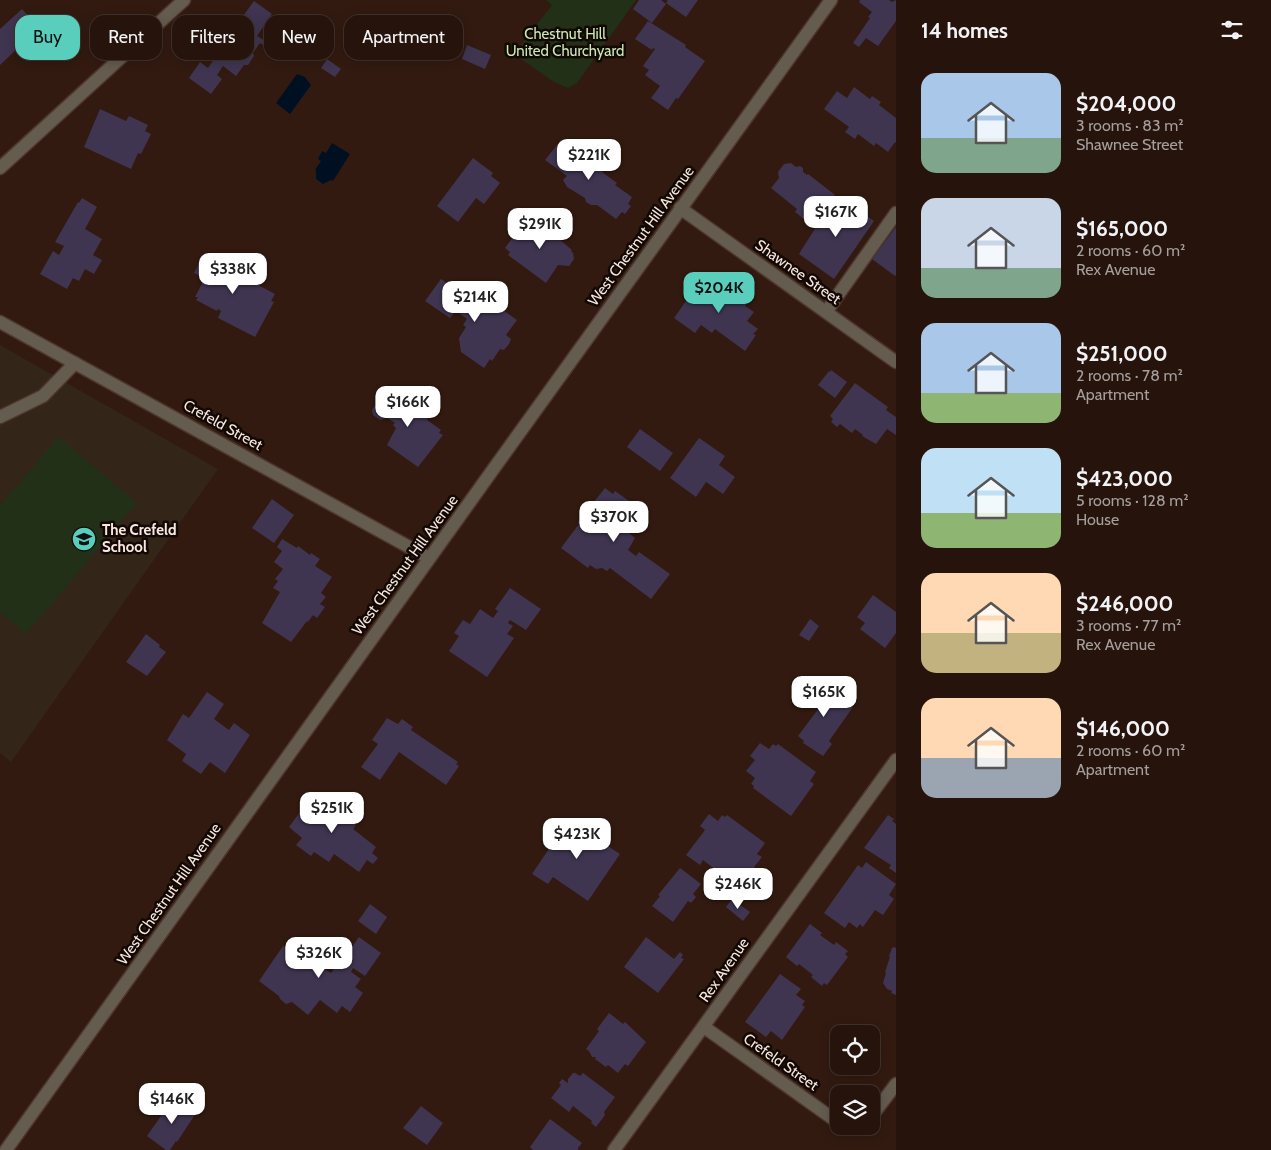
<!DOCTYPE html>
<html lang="en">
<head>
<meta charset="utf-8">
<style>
	:root { --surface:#26140c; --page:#32211a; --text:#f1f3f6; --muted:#a49e9d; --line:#42332d; --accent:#5acebd }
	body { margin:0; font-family:Cabin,sans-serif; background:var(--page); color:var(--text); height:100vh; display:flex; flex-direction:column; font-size:19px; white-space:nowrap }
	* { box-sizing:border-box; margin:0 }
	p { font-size:16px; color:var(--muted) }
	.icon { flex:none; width:28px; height:28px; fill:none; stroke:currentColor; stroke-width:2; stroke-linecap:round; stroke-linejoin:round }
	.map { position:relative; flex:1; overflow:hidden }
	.sheet { display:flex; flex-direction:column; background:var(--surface); width:375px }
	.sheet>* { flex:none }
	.guide { position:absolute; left:15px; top:15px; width:475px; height:45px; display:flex; gap:10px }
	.fabs { position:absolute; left:830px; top:1025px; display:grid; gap:10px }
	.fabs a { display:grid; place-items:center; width:50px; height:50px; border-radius:10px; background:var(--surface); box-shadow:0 2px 12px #0003,0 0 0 1px var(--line); font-size:25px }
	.price { position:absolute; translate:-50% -42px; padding:0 11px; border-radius:10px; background:#fff; color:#222; font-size:16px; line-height:32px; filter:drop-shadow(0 1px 2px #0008) }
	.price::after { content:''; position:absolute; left:50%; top:30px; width:15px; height:11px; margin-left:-8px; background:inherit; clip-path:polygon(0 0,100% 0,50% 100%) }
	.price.on { background:var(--accent); color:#111 }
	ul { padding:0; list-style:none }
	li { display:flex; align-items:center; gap:15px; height:125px; padding:0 25px }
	li span { display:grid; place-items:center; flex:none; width:140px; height:100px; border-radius:15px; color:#555 }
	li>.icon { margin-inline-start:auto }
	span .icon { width:60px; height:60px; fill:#fffc; stroke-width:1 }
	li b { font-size:21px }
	h2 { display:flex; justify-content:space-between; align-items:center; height:60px; padding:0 25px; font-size:21px }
	.pill { padding:0 18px; border-radius:15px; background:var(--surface); box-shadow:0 2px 12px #0003,0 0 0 1px var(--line); font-size:18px; line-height:45px }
	.pill.on { background:var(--accent); color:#111 }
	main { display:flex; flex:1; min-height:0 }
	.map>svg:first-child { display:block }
	.education { fill:#332518 }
	.green { fill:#233018 }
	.water { fill:#001023 }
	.building { fill:#3f3551 }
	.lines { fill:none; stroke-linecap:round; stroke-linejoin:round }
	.minor-casing { stroke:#4e372d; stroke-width:15 }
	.minor { stroke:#655c50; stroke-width:12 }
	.labels { text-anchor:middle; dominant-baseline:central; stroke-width:5; stroke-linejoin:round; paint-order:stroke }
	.park-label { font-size:15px; fill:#cbeab4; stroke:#120804 }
	.street-label { font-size:15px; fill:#f8e7e0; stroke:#120804 }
	.poi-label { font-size:15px; font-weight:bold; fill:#f8e7e0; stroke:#120804; text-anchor:start }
</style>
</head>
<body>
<main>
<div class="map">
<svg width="896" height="1150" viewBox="0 0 896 1150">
	<rect width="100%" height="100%" fill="#321a10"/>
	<!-- education -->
	<path class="education" d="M0,345l218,124 -207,293 -11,-9z"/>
	<!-- green -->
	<path class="green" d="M546,0h90l-59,83 -9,5 -14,-6 -40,-28 38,-49z
		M58,437l79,66 -111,131 -26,-22v-106z"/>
	<!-- water -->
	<path class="water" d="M297,74l8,3 6,8 -21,29 -14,-11z
		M332,143l18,11 -17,27 -2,-1 -8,4 -7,-5v-8l-1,-1 6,-9 -3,-2 4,-8 4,2z"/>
	<!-- building -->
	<path class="building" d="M639,0h22l5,4 -14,19 -19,-14z
		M666,0h32l-12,17 -20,-14 2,-2z
		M860,0h29l3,2 4,-2v21l-18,25 -12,-8 -7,9 -6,-4 17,-25 -2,-1 4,-5 -13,-10z
		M254,1l18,13 -15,22 10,6 -2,4 -5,-3 -7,10 1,3 -6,9h-4l-8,11 -13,-10 -6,9 5,4 -11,15 -22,-16 11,-16 8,6 6,-9 -5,-3 9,-12 -4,-2 7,-11 4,3 9,-13 6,4 5,-8 -2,-1z
		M22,9l17,19 -39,37v-36z
		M648,21l38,24 -1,2 20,14 -27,38 -2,-1 -8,12 -17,-12 9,-12 -15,-11 4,-5 -6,-4 12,-17 -2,-1 -1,2 -17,-11z
		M467,45l24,10 -6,14 -23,-10z
		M327,59l14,10 -6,8 -14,-9z
		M854,87l16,12 2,-3 9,6 -2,3 17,13v25l-1,-1 -7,10 -12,-9 -2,3 -16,-12 -3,5 -10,-7 4,-5 -25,-18 13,-18 10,7z
		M100,109l26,12 3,-5 19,9 -3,6 6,3 -10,20 -3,-1 -7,16 -47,-22z
		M561,140l13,9 -2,2 23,16 1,-3 8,6 -2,2 15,11 -2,2 17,12 -4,7 3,2 -6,8 -3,-2 -6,7 -19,-14h-6l-5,-3 -1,-4 -18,-11 -4,-7 4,-4 -22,-16z
		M473,158l20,15 -2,3 9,7 -16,21 -8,-6 -18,24 -21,-16z
		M791,163l5,4 4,-1 3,2v4l4,3 1,-1 27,21 -3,4 -3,-2 -6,8 -8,-6 -2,3 2,9 -5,7 -6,1 -9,-7 2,-3 -26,-21 8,-10 -1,-6 6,-8z
		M82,198l15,9 -12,22 17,10 -9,16 9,5 -8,14 -9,-5 -6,12 -6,-3 -6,11 -27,-15 13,-23 6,4 5,-9 -9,-4 23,-40 1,1z
		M840,198l34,23 -40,58 -35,-25 17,-27 2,2z
		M542,219l19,16 -2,4 13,11 -1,1 2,2 1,6 -5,7 -11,-1 -12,18 -38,-28 2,-3 -5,-4 14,-19 3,2 8,-11 8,6z
		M896,227v48l-1,1 -23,-17z
		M215,255l13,7 -2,4 11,5 2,-4 10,5 -4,6 30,16 -4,7 3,1 -19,35 -37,-19 3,-7 -3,-2 -1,2 -21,-11 2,-3h-3l10,-19 -11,-5 9,-17 6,2 1,-2 4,2z
		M441,279l25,17 -2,2 2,2 2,-4 10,7 3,-4 17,12 2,-3 17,12 -11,15 5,4 -2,5 -5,6 -4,-1 -8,12 -2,-2 -6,9 -23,-16 -2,-14 7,-11 -3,-2 4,-6 -11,-8 -6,7 -25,-17z
		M707,280l13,9 5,-1 14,9 2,-3 8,5 -4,7 9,6 -7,9 11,8 -5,5 3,1 -11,16 -30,-22 -3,4 -11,-8 -6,8 -21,-15 26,-37 4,2z
		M831,370l16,12 -12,16 -17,-13 11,-14 1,1z
		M855,383l33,24 -2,3 10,7v18l-9,-6 -11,15 -14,-8 1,-1 -8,-6 -3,4 -12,-9 -3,3 -6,-5 2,-3 -3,-3z
		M385,390l2,1 1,-1 10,7 -2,2 14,10 3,-4 16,11 -2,4 14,10 -2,3 4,2 -25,32 -31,-22 9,-17 -3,-3 2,-2 -9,-6 -2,2 -4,1 -7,-5 -1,-5z
		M640,429l33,24 -13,18 -33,-24z
		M699,438l26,18 -6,9 16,12 -12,17 -17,-12 -10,15 -26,-19z
		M605,488l8,6 2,-3 28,20 -14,22 6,5 -7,12 8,6 3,-4 31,22 -19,25 -41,-31 -3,3 -5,-3 -6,1 -6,-4 -2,3 -27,-20 18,-24 -1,-2z
		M272,499l22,16 -20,28 -22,-15z
		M282,539l15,9 1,-2 12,9 1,-2 9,6 -5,7 17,11 -11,16 5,4 -6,7 5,3 -8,11 -4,-3 -5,7 -1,-1 -16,21 -29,-19 18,-31 -7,-4 5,-7 -3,-2 8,-10 -9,-7 8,-11 -5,-4z
		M510,588l31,21 -15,21 -16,-10 -2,3 5,3 -6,8 7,4 -27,39 -38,-26 10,-15 -5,-3 9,-13 7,4 10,-15 13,9 5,-7 -3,-2z
		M873,595l23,17v21l-11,15 -25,-19 5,-6 -8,-6z
		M810,619l9,7 -10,15 -10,-6z
		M146,634l14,11 -1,2 7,5 -19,24 -21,-14z
		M816,680l37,27 -24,34 3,3 -9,12 -20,-13 1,-2 -6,-5 21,-28 -15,-11z
		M207,692l17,12 -10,15 15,11 5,-7 16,12 -25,38 -15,-11 -9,12 -19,-13 4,-7 -19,-14 16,-26 6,4z
		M387,718l11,6 4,-5 11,8 -2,3 47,32 -2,2 3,2 -13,19 -47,-33 -19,28 -19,-13 17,-23 -6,-4z
		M760,743l9,6 4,-5 3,2 2,-2 38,28 -6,9 4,3 -23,32 -38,-28 1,-2 -3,-2 4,-6 -9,-7 9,-11 -5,-4z
		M311,797l4,3 2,-3 9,6 5,-6 16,11 -5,7 14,10 -3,4 23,18 -4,6 6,5 -5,6 -6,-4 -8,12 -25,-18 -5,8 -15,-10 -3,4 -15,-11 6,-7 -13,-11z
		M709,814l9,7 4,-6 3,2 2,-2 38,28 -8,11 5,3 -8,10 6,4 -16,21 -41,-32 -3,5 -14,-10 19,-25 -5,-4z
		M888,815l6,4 -2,2 4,3v49l-7,-5 2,-3 -27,-17z
		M569,819l12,7 1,-2 20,14 -2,3 20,13 -32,47 -35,-24 -5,7 -16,-10z
		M866,862l30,22 -7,11 5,4 -11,16 -8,-5 -12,17 -3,-3 -3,4 -8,-6 -4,6 -21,-15 34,-48 4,3z
		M680,868l21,16 -8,10 3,3 -5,6 -3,-2 -15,21 -21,-16 8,-10 -2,-1z
		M732,899l18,13 -7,9 -17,-14z
		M370,904l17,13 -11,17 -18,-13z
		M810,924l12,9 -2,2 14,10 2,-3 12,9 -3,3 3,3 -21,28 -3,-2 -2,3 -11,-9 2,-2 -14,-11 -2,2 -11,-9z
		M359,937l22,16 -16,23 -12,-8 -2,4 10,7 -6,8 8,6 -13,19 -8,-6 -5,7 -17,-13 -12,15 -16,-13 -6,2 -6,-5 -1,-3 -20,-15 24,-35 19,13 2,-2 27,16 7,-10 2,1z
		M646,937l28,22 6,-7 3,3 -2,3 3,1 -26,34 -34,-26z
		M894,947l2,1v47l-5,-2 1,-2 -5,-2 -4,-6 3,-10 -1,-1 5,-15 -1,-1 3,-8z
		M780,974l21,15 -5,6 9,6 -3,4 3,2 -23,33 -11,-9 -5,6 -21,-15z
		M609,1013l14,11 2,-2 21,20 -18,24 -3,-2 -7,9 -10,-8 -2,2 -11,-8 1,-2h-4l-3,-6 -3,-2 13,-18 -2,-2z
		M573,1073h2l5,3 3,-3 32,24 -11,15 1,3 -9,12 -5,-4 1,-2 -19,-15 -4,6 -18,-14 10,-13 -2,-2 3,-4 6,4v-4z
		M175,1098l21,15 -19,29 -1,-1 -6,9h-4l-19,-14 14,-20 -1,-1 5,-8 2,1z
		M421,1106l22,17 -16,22 -24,-17z
		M550,1119l32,24 -4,5v2h-45l-3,-3z"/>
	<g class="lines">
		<!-- minor casing -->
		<g class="minor-casing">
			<path id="minor" d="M0,168l184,-168
				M680,208l216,154
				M826,312l70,-99
				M0,322l429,236
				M0,417l43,-21 32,-33
				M704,1027l135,96
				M871,1117l25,-33
				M848,1126h10
				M6,1150l486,-679 339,-471
				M614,1150l282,-390"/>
		</g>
		<!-- minor -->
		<use href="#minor" class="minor"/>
	</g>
	<!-- icons -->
	<defs>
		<g id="school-disc" transform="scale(1.25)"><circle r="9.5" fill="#5acebd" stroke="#120804"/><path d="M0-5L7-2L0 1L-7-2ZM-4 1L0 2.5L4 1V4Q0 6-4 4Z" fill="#111"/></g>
	</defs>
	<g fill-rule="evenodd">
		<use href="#school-disc" x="84" y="539"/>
	</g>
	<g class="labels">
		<!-- park labels -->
		<g class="park-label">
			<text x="565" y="34">Chestnut Hill<tspan x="565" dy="17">United Churchyard</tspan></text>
		</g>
		<!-- street labels -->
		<g class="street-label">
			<text transform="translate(641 236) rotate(-54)">West Chestnut Hill Avenue</text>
			<text transform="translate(798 272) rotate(35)">Shawnee Street</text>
			<text transform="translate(223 425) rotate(29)">Crefeld Street</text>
			<text transform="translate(405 565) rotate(-54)">West Chestnut Hill Avenue</text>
			<text transform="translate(169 894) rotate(-55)">West Chestnut Hill Avenue</text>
			<text transform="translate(724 970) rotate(-55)">Rex Avenue</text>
			<text transform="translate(781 1062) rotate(35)">Crefeld Street</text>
		</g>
		<!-- poi labels -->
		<g class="poi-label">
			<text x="102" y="530">The Crefeld<tspan x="102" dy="17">School</tspan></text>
		</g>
	</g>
</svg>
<div class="fabs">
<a><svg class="icon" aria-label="locate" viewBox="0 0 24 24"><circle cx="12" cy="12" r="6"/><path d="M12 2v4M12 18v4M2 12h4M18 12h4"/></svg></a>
<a><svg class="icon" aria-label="layers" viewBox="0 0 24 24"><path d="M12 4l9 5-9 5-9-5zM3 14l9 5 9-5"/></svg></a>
</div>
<b class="price" style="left:589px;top:181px">$221K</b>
<b class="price" style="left:836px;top:238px">$167K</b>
<b class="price" style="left:540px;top:250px">$291K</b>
<b class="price" style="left:233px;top:295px">$338K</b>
<b class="price on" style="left:719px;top:314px">$204K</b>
<b class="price" style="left:475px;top:323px">$214K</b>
<b class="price" style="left:408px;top:428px">$166K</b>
<b class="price" style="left:614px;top:543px">$370K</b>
<b class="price" style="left:824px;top:718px">$165K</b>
<b class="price" style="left:332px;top:834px">$251K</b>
<b class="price" style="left:577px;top:860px">$423K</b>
<b class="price" style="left:738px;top:910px">$246K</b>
<b class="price" style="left:319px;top:979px">$326K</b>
<b class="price" style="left:172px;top:1125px">$146K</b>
<div class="guide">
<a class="pill on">Buy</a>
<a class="pill">Rent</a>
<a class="pill">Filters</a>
<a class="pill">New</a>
<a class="pill">Apartment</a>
</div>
</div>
<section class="sheet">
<h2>14 homes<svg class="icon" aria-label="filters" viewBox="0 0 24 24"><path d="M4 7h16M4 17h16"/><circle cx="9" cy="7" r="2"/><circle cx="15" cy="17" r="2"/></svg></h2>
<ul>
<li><span style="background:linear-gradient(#a9c7e8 65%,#7fa58c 0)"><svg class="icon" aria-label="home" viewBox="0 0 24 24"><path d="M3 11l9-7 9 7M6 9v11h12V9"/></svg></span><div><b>$204,000</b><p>3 rooms · 83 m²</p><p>Shawnee Street</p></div></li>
<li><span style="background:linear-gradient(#c9d6e8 70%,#7fa58c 0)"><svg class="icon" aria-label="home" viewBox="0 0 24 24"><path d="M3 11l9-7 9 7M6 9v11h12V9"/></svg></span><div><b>$165,000</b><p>2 rooms · 60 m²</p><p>Rex Avenue</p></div></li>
<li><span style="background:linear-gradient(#a9c7e8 70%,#8fb573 0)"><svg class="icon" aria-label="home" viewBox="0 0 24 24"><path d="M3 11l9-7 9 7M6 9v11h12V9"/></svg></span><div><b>$251,000</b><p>2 rooms · 78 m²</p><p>Apartment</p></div></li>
<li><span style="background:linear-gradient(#bfe0f5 65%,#8fb573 0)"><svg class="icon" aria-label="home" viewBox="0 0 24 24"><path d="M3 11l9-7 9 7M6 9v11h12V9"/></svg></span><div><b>$423,000</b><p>5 rooms · 128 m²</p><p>House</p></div></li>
<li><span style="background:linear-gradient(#ffd9b3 60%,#c2b280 0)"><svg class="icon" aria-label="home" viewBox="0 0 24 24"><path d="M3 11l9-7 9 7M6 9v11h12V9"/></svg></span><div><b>$246,000</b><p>3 rooms · 77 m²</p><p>Rex Avenue</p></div></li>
<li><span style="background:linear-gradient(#ffd9b3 60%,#9aa5b1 0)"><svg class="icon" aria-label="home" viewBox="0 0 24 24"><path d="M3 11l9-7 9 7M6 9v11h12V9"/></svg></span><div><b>$146,000</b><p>2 rooms · 60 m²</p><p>Apartment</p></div></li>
</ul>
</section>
</main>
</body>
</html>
